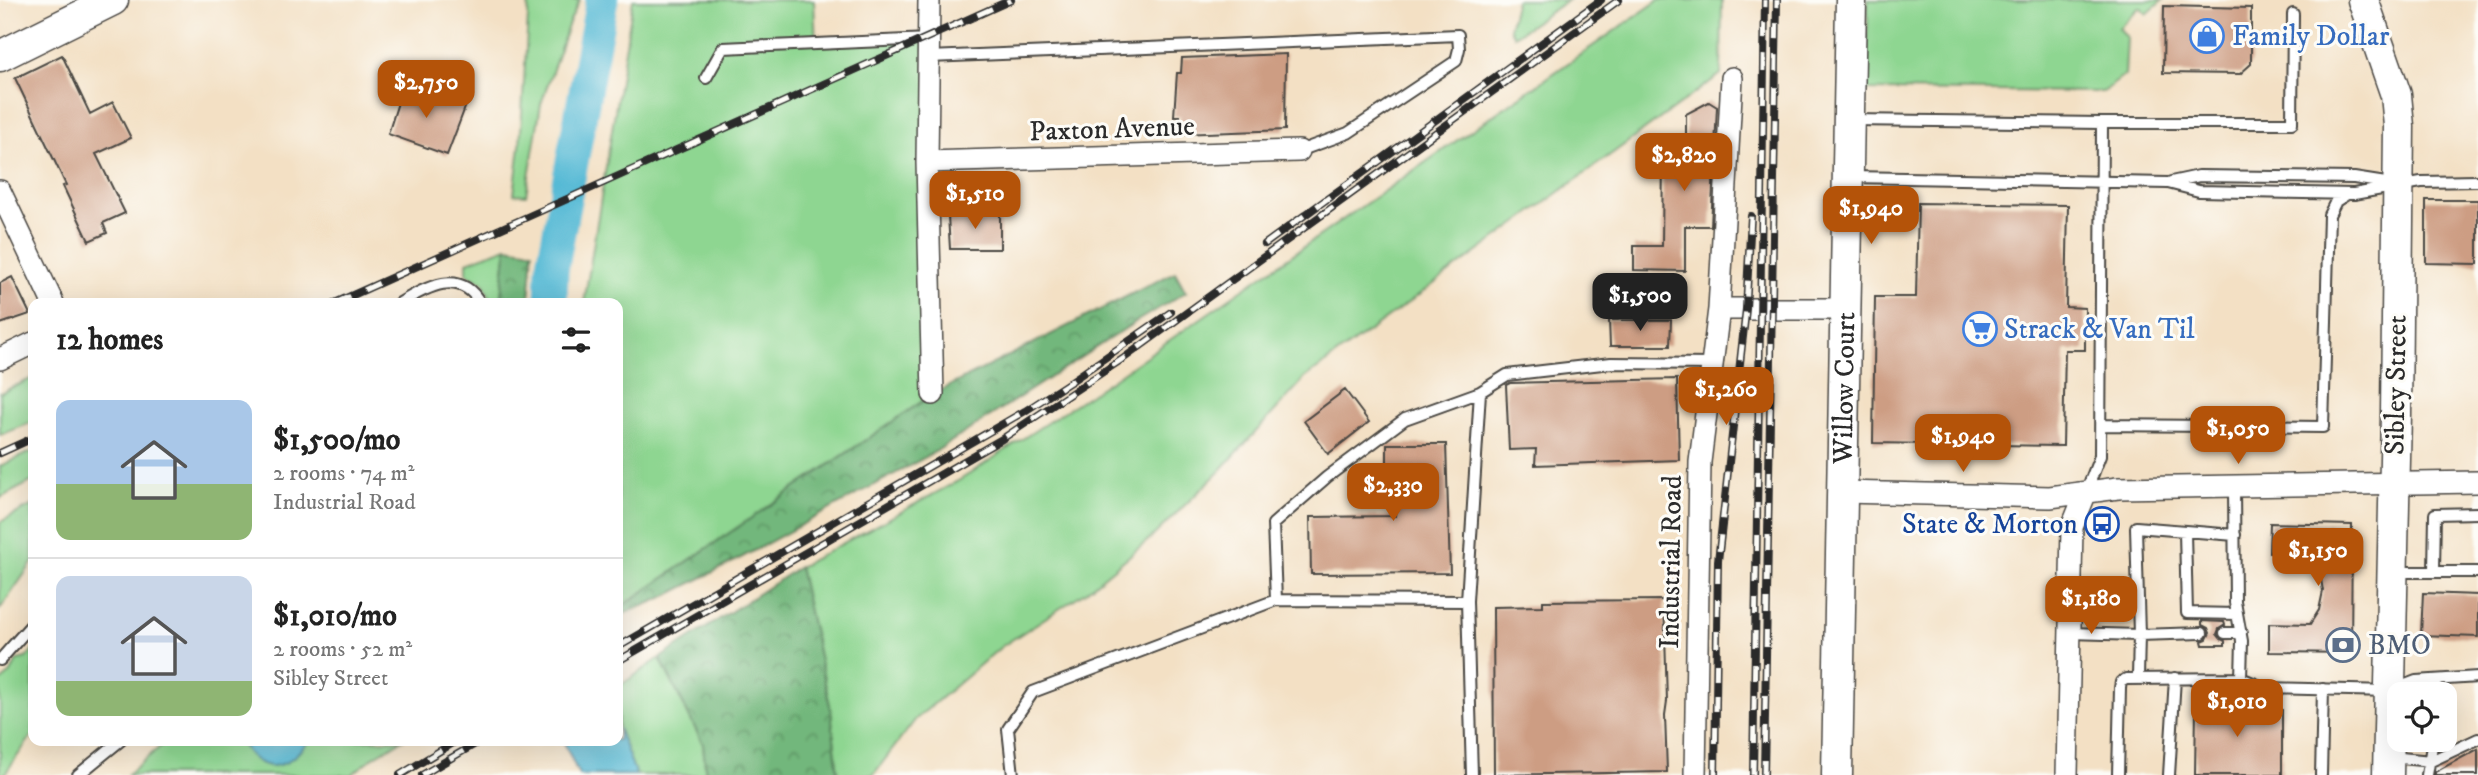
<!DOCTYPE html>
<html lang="en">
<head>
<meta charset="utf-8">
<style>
	:root { --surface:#fff; --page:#f6f6f6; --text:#222; --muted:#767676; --line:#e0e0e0; --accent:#b45309 }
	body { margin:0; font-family:"IM FELL DW Pica",serif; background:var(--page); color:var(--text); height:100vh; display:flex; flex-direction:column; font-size:26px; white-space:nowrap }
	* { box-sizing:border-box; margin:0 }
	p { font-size:23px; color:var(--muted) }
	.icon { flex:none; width:38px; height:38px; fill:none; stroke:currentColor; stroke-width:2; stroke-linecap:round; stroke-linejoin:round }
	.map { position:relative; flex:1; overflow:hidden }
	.side { position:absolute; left:28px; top:298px; width:595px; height:448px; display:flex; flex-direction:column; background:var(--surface); border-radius:14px; box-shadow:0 7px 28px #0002 }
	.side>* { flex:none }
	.tools { position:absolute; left:2387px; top:682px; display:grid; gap:14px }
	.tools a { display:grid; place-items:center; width:70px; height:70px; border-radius:14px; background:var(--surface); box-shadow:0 7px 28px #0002; font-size:35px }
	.price { position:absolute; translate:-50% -60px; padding:0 16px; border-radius:14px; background:var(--accent); color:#fff; font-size:23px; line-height:46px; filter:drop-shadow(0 2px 4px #0008) }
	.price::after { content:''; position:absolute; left:50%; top:42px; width:21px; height:16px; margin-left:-10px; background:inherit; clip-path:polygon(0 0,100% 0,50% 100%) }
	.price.selected { background:#222; color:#fff }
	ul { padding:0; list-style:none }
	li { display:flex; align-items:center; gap:21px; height:175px; padding:0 28px }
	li+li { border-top:2px solid var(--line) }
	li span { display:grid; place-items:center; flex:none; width:196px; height:140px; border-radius:14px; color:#555 }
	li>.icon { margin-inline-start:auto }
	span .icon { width:84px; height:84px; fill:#fffc; stroke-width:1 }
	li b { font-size:30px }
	h2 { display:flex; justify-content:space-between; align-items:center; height:84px; padding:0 28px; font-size:30px }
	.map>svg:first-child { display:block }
	.grass { fill:#8ed691; stroke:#5c805e; stroke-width:2 }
	.forest { fill:url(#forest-crowns); stroke:#4e7153; stroke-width:2 }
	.water { fill:#57bad5; stroke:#417280; stroke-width:2 }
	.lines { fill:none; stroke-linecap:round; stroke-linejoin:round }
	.river { stroke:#57bad5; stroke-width:33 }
	.building { fill:#cd9d83 }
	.lane-casing { stroke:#494642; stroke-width:14 }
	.street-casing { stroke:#494642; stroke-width:24 }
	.secondary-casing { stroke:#494642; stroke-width:33 }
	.lane { stroke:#fff; stroke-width:10 }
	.street { stroke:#fff; stroke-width:21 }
	.secondary { stroke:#fff; stroke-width:30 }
	.rail-casing { stroke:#2b2b2b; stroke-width:8 }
	.rail { stroke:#fdfcf7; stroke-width:5; stroke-dasharray:16; stroke-linecap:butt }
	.labels { text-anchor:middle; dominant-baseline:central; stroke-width:6; stroke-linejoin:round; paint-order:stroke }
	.shop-label { font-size:28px; fill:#366cbe; stroke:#fdfcf7; text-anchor:start }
	.street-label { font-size:28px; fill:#2b2b2b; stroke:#fdfcf7 }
	.transit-label { font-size:28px; fill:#164399; stroke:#fdfcf7; text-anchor:end }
	.service-label { font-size:28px; fill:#4e5e75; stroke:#fdfcf7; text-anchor:start }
</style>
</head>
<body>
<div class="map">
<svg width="2478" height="775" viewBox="0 0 2478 775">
	<defs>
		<pattern id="forest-crowns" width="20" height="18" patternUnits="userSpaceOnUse" patternTransform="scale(1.75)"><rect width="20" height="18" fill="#72b77b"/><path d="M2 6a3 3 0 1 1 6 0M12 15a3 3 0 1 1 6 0" fill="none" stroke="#5e9565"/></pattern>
	</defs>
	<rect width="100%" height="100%" fill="#fdfcf7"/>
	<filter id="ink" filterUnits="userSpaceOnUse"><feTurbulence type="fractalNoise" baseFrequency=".0143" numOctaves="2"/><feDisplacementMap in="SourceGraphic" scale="14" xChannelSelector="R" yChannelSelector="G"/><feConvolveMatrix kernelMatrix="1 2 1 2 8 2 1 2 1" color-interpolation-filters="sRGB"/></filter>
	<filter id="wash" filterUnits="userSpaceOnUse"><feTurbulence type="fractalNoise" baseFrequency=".00686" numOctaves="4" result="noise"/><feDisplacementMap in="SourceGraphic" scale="28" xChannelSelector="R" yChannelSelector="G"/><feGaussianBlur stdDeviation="1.57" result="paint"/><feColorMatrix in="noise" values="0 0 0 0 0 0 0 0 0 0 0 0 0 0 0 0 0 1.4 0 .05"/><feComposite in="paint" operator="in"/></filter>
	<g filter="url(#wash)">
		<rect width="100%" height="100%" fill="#f3e0c4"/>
		<!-- grass -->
		<path class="grass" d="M529,0h51l-11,23 -28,81 -15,91 -12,-1 6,-48z
			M633,0h181l2,44 113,-5 4,355 -315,215v-306h-34z
			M1516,0h52l-54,36 -5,-8z
			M1659,0h63l-1,74 -416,304 -85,93 -69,67 -66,54 -84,55 -85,72 -43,56h-35l-7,-65 -32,-143 161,-87 152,-100z
			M1868,0h295l-16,14 -7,-7 -21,21 8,9 -2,38 -22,17 -241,-2 1,-29 4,-1z
			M507,247l-7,56h-8l-9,-21 -16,-8v-12z
			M33,378v44l-33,13v-42z
			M33,451v30l-33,17v-32z
			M33,505v57l-33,47v-87z
			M33,650v84l-29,41h-4v-93l11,-9 6,-13 9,-2z
			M660,658l43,86 3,31h-70l-18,-47v-41z
			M168,740h73l3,8 41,15 25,-23h92l-27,16 -24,19h-224z"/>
		<!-- forest -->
		<path class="forest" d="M507,247l26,4 -4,52h-29z
			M1175,272l11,20 -49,29 -202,131 -198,108 -77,39 -42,17v-7l315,-215z
			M799,567l32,143 7,65h-132l-3,-31 -43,-86z"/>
		<!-- water -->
		<path class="water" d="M618,728l18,47h-57l-16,-35h55z
			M241,740h69c-7,7 -16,19 -25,23 -20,9 -38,-5 -44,-23z"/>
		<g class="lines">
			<!-- river -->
			<path class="river" d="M551,303l1,-33 50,-270"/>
		</g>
		<g id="blocks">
			<!-- building -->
			<path class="building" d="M2164,6l87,2v56l-11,10 -77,-1z
				M1286,54l-1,76 -105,4v-18h-6l3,-43h4l1,-15z
				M62,55l28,59 23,-12 18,36 -35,16 29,59 -22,10 4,10 -18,8 -26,-55 3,-1 -51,-107z
				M403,87l63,18 -19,50 -59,-21z
				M1709,102l8,5 -6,119h-26v45l-51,-1v-24h28l1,-92h23v-40z
				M2426,200h52v64l-52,-1z
				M1918,203l150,2 -2,102 19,1v42h-20l-2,96 -190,-3 2,-146h41z
				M1000,213v36h-50l-2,-34z
				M12,277l18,37 -30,10v-41z
				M1609,320h62l-1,26h-60z
				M1677,379l2,81 -144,5 1,-16 -27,1 -3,-65 4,-2z
				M1345,390l24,32 -41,32 -24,-33z
				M1387,444h59l4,129 -139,1 -1,-57 85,-1 2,-33 -10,1z
				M2270,523l82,2 -1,128 -82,-1v-29l41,1 9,-14 4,-19 -4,-24 -9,-15h-41z
				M2423,593l55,2v42l-57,-2z
				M1664,600l3,101 -2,14 2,57 -173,3 -1,-168 50,-1v-5z
				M2202,621l22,1 1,3 -6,4 -2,5 4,5 4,2v4h-22l-1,-4 5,-2 3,-6 -2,-5 -6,-3z
				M2233,693v15l49,2v65h-87l1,-68h12l-1,-13z
				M2478,749v26h-43v-3z"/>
		</g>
	</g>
	<g filter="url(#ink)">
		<use href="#blocks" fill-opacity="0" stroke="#494642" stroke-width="2"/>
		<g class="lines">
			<!-- lane casing -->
			<g class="lane-casing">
				<path id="lane" d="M929,57l529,-22 1,14 -3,12 -108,72 -49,18
					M706,78l17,-30 206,-9
					M1849,120l253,3 -2,333 -14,36
					M2102,123h190l1,-109
					M1850,177l318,6 31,8 155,3 67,-12 57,-1
					M2171,182l28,-6 155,2 38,6
					M400,303c27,-16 60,-35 80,0
					M2101,425l222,2 6,-212 7,-14 11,-7
					M2234,487l1,115 7,39 -1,37
					M2185,532l2,81 50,1
					M2434,571l1,-57 43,-1
					M2395,572h83
					M1276,600l-3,-76 54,-47 78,-58 75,-27
					M2070,633l69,2 -1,42
					M2202,633l-63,2 -3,-108 99,8
					M2225,633h16
					M0,660l33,-37
					M2436,695l1,-15
					M2391,757l40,4 47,-22
					M78,775l43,-35
					M1013,775l-5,-46 25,-37 243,-92 191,1
					M1472,775l-5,-174 13,-209 27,-17 104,-12 102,1
					M2118,775l2,-87 1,-6 5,-3 115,-1 24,10 125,3 26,-10 62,-4
					M2169,775l6,-97
					M2321,775l2,-86
					M2427,775l6,-35"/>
			</g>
			<!-- street casing -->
			<g class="street-casing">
				<path id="street" d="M929,0l-2,162 6,232
					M927,162l372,-11
					M0,191l53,112
					M1719,309h125
					M0,359l33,-16
					M1842,492l208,5 68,-9 360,-6
					M1695,775l5,-313 19,-153 13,-231
					M2067,775l5,-248 14,-35"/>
			</g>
			<!-- secondary casing -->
			<g class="secondary-casing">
				<g id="secondary">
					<path d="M2363,0l33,95 3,31 -3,288 -8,361"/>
					<path d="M0,56l113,-56"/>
					<path id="s1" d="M1837,775l14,-775"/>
				</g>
			</g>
			<!-- lane -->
			<use href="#lane" class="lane"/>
			<!-- street -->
			<use href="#street" class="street"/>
			<!-- secondary -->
			<use href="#secondary" class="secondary"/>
			<!-- rail casing -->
			<g class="rail-casing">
				<path id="rail" d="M1265,244l336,-244
					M335,303l676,-303
					M0,453l33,-15
					M618,647l407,-236 45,-29 101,-70
					M618,661l384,-222 122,-81 495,-358
					M400,775l58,-35
					M422,775l60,-35
					M1715,775l3,-214 28,-252 5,-93
					M1753,775l12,-775
					M1764,775l13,-775"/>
			</g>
			<!-- rail -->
			<use href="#rail" class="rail"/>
		</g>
	</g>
	<!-- icons -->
	<defs>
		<g id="shop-ring" transform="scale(1.75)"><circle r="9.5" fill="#fdfcf7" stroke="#3f7fe0" stroke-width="1.5"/><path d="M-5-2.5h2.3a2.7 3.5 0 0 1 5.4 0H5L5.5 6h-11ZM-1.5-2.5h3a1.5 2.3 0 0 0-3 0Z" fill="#3f7fe0"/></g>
		<g id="supermarket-ring" transform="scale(1.75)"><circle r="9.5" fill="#fdfcf7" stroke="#3f7fe0" stroke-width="1.5"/><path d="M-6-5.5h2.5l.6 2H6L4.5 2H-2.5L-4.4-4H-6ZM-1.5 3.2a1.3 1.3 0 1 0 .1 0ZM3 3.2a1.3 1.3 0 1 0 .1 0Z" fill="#3f7fe0"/></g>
		<g id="bus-ring" transform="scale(1.75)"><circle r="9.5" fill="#fdfcf7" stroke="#1a4fb4" stroke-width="1.5"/><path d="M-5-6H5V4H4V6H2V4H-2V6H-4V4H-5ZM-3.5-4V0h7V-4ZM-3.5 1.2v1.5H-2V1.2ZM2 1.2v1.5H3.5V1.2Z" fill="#1a4fb4"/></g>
		<g id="bank-ring" transform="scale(1.75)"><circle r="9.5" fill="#fdfcf7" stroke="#5c6f8a" stroke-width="1.5"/><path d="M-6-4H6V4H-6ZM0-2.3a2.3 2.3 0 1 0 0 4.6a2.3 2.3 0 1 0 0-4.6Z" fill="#5c6f8a"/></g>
	</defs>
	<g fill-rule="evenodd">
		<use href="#shop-ring" x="2207" y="36"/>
		<use href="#supermarket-ring" x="1980" y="329"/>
		<use href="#bus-ring" x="2102" y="524"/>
		<use href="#bank-ring" x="2343" y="645"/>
	</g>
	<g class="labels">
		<!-- shop labels -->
		<g class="shop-label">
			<text x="2232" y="36">Family Dollar</text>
			<text x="2004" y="329">Strack &amp; Van Til</text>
		</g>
		<!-- street labels -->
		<g class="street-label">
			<text transform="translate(1112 129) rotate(-2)">Paxton Avenue</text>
			<text transform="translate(2396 385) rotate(-89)">Sibley Street</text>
			<text stroke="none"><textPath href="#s1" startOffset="387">Willow Court</textPath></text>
			<text transform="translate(1671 562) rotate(-89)">Industrial Road</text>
		</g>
		<!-- transit labels -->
		<g class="transit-label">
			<text x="2078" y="524">State &amp; Morton</text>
		</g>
		<!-- service labels -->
		<g class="service-label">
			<text x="2368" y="645">BMO</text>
		</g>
	</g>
</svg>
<div class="tools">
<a><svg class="icon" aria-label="locate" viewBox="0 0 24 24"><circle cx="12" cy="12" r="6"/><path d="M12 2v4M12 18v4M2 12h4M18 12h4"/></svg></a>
</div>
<b class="price" style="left:426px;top:120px">$2,750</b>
<b class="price" style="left:1684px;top:193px">$2,820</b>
<b class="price" style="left:975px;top:231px">$1,510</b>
<b class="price" style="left:1871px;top:246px">$1,940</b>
<b class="price selected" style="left:1640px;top:333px">$1,500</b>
<b class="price" style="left:1726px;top:427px">$1,260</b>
<b class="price" style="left:2238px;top:466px">$1,050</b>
<b class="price" style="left:1963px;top:474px">$1,940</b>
<b class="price" style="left:1393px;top:523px">$2,330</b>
<b class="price" style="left:2318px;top:588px">$1,150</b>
<b class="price" style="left:2091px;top:636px">$1,180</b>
<b class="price" style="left:2237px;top:739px">$1,010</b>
<section class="side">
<h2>12 homes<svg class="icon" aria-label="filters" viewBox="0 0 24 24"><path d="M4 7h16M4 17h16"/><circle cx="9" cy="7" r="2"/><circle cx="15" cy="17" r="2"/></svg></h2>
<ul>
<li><span style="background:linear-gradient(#a9c7e8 60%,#8fb573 0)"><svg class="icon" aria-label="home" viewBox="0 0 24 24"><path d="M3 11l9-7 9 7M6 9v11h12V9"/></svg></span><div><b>$1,500/mo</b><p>2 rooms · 74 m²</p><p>Industrial Road</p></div></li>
<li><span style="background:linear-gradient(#c9d6e8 75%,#8fb573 0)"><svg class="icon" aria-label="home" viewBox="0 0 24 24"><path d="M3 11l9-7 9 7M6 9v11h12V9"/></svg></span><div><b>$1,010/mo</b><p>2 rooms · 52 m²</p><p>Sibley Street</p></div></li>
</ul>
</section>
</div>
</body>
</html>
